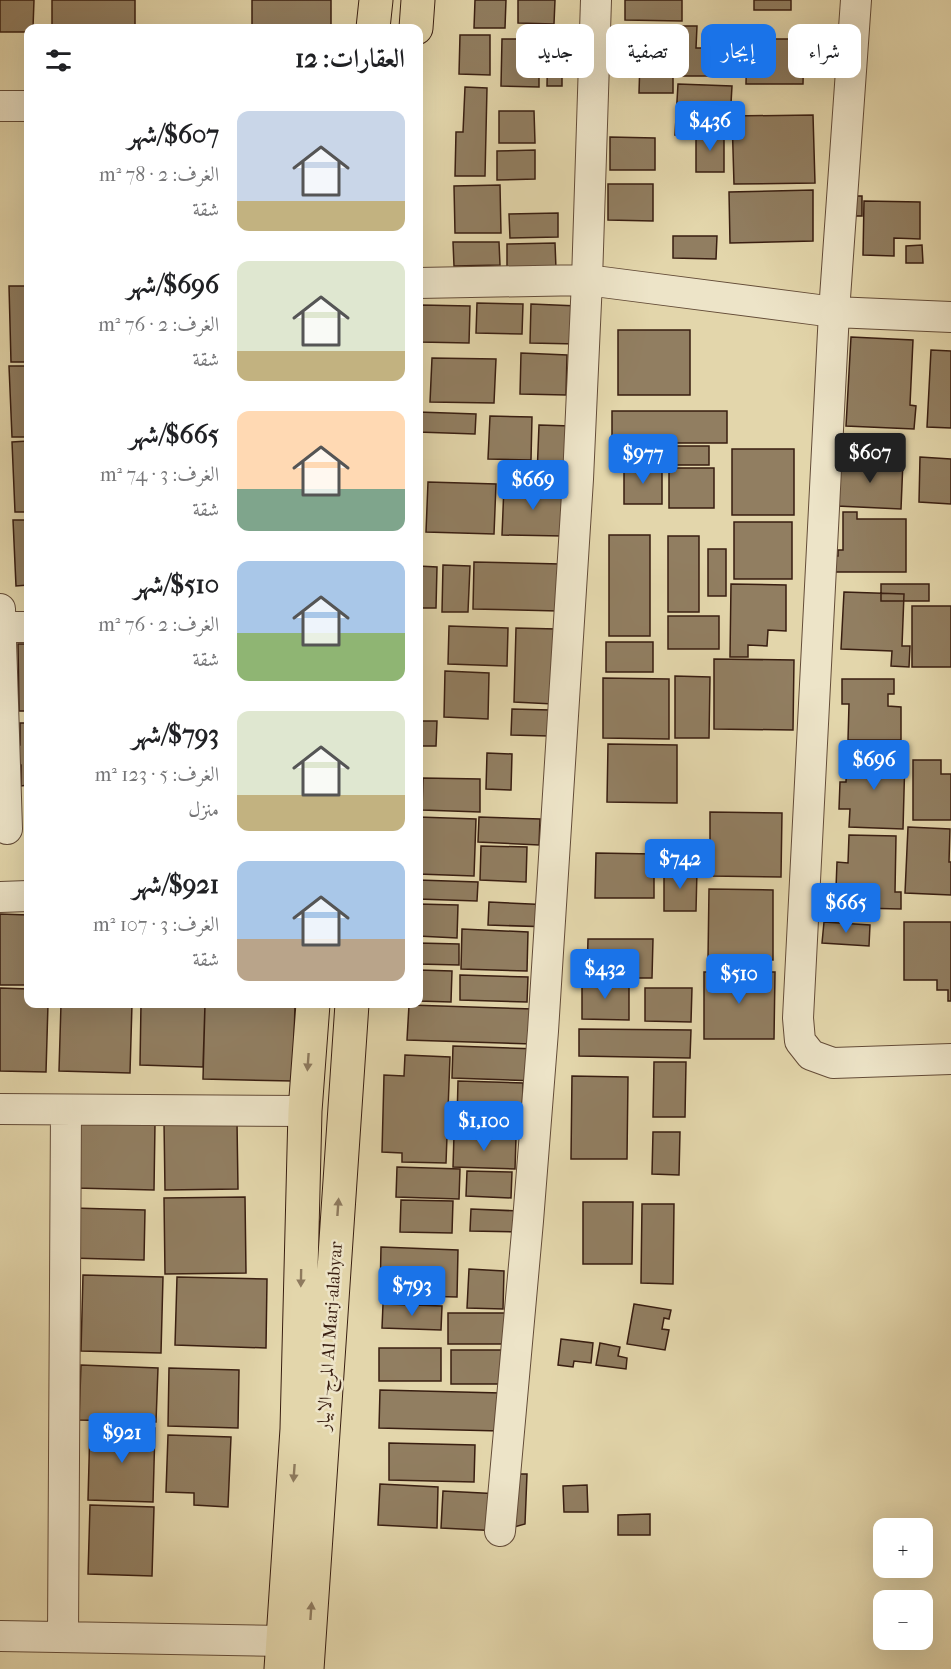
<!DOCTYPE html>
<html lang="ar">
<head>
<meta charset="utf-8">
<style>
	:root { --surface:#fff; --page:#f6f6f6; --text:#202124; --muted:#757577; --accent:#1a73e8 }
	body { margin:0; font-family:"IM FELL French Canon",Amiri,serif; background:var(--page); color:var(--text); direction:rtl; height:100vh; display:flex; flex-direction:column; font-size:22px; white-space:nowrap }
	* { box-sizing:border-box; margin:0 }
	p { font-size:20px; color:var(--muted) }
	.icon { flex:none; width:33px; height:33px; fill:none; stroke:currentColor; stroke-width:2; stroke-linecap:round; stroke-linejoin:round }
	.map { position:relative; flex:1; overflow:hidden; direction:ltr }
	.panel { position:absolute; left:24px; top:24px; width:399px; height:984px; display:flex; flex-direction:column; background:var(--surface); border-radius:12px; box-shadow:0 6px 24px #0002; direction:rtl }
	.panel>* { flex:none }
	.top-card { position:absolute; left:441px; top:24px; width:420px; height:54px; direction:rtl; display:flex; gap:12px }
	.fabs { position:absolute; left:873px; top:1518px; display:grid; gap:12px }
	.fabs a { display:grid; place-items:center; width:60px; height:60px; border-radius:12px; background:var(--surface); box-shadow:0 6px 24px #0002; font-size:30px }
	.price { position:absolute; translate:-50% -51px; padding:0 14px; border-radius:6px; background:var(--accent); color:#fff; font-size:20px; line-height:39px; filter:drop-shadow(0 2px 3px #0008) }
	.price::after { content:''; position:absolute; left:50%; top:36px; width:18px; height:14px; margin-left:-9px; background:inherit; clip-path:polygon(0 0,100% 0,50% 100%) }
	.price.selected { background:#222; color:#fff }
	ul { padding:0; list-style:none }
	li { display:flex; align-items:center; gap:18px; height:150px; padding:0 18px }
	li span { display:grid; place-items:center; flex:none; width:168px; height:120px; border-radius:12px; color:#555 }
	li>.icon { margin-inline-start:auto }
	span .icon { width:72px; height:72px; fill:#fffc; stroke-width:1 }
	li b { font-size:26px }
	h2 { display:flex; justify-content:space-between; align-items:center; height:72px; padding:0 18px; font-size:26px }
	.chip { padding:0 21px; border-radius:12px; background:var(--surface); box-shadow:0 6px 24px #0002; font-size:21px; line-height:54px }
	.chip.selected { background:var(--accent); color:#fff }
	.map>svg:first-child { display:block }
	.building { fill:#917e61; stroke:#391e11; stroke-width:1.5 }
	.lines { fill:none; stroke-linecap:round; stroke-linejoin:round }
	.minor-casing { stroke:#644c38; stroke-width:32 }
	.major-casing { stroke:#391e11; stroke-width:35 }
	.minor { stroke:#ede4c8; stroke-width:30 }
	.major { stroke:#e3d6ab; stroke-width:33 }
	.oneway { fill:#8e7a5e }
	.labels { text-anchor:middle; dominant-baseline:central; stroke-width:5; stroke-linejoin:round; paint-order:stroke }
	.street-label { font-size:18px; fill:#391e11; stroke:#ede4c8 }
</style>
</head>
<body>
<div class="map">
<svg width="951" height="1669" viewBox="0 0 951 1669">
	<rect width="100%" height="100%" fill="#e3d6ab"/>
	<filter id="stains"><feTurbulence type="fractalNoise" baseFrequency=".00333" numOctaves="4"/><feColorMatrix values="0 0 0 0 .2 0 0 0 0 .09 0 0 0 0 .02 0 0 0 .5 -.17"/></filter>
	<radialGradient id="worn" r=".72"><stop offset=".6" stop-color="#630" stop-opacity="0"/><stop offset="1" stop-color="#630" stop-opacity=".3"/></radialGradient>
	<!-- building -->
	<path class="building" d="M0,0h34l-1,28h-5v4h-28z
		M52,0h83v28h-83z
		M252,0h79v28h-79z
		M475,0h31l-1,28h-31z
		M518,0h37l-1,24 -36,-1z
		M625,0h57v21l-57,-1z
		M754,0h37v10h-37z
		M677,26h20l-1,22h32l-1,28h-50z
		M460,35h30v40l-31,-1z
		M548,36h34v37h-20v13h-15z
		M502,39h37v48l-38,-1z
		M747,39h57l-1,45h-57z
		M640,61h33v32h-34z
		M678,84l54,2 -2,35 -41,-2 -1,17 -13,-1z
		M465,87l22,1 -2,88h-30l1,-44h7z
		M499,111h35l1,32h-36z
		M813,115l2,68 -81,1 -2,-68z
		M25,126h3v61h-1z
		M696,131h28v41h-28z
		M610,137l45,1v32h-45z
		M535,150v29l-38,1v-29z
		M608,184h45v37l-45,-1z
		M500,185l1,48h-46l-1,-47z
		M813,190v51l-83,2 -1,-51z
		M849,196h13v20h-14z
		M864,201l56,1v37l-26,-1v18l-31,-1z
		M558,213v24l-48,1 -1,-24z
		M673,236h44l-1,23 -43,-1z
		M453,242h46l1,23 -46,1z
		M555,243l1,26 -49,1v-26z
		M922,245l1,18h-17v-17z
		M9,286h19v76h-17z
		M477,303l46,1 -1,30 -46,-1z
		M531,304l47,2 -1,38 -47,-1z
		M421,305l49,1 -1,37 -49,-1z
		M618,330h72v65h-72z
		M851,337l62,3 -3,65 6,1 -2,23 -68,-3z
		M931,350l20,1v77l-24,-1z
		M521,353l46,2 -1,40 -46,-1z
		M432,358l64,1 -2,44 -64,-1z
		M9,366h19v71h-16z
		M612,411h115v32h-115z
		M418,412l58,2 -1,20 -57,-2z
		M490,416l42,1 -1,43 -43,-1z
		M539,425l32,1 -1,50h-33z
		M28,441v71h-13l-3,-70z
		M669,446h40v19h-40z
		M616,447h45v12h-45z
		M732,449h62v66h-62z
		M920,457l31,2v45l-32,-2z
		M839,459l64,2 -2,48 -64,-3z
		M624,466h38v38h-38z
		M669,468h45v40h-45z
		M428,482l68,2 -2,50 -68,-2z
		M504,486l60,1 -1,49 -61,-1z
		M843,512h14v7h49v53h-72v-16h4v-6h5z
		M13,520h15v65l-12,1z
		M734,522h58v57h-58z
		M609,535h41v101h-41z
		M668,536h31v76h-31z
		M708,549h18v47h-18z
		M474,562l86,2 -2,47 -85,-2z
		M443,565l27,1 -2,46h-26z
		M418,566l19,1 -1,41h-18z
		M731,584l55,1v46l-18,-1 -1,16 -19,-1v12h-18z
		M881,584h48v17h-48z
		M844,592l60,2 -2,52h8l-1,21 -18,-1 1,-15 -51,-2z
		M912,606h39v61h-39z
		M668,616h51v33h-51z
		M449,626l59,2 -1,38 -59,-2z
		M516,628l40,1 -3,75 -39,-2z
		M606,642h47v30h-47z
		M18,644h10v67h-9z
		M714,659l80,1 -1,70 -79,-1z
		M445,671l44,2 -1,46 -44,-2z
		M675,676l35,1 -1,61h-34z
		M603,678l66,1v60l-66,-1z
		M842,679h52v15h-6v12l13,1v33h-53l1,-36h-7z
		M512,709l38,1 -1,26 -38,-1z
		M418,721h19l-1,25h-18z
		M20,723h8v62l-7,1v-21l-9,1v-21h8z
		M608,744l69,1v58l-70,-1z
		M487,753l25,1 -1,36 -25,-1z
		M847,755l58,1 -2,73 -54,-2 1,-18h-11l1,-27h6z
		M913,760h28v14h10v46h-38z
		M423,778l57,1v33l-58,-2z
		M710,812l72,1 -1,64 -71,-1z
		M418,817l58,2 -2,57 -56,-2z
		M479,817l61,2 -1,26 -61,-3z
		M908,827l42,2 -1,33h2v33l-46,-2z
		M849,835l47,1 -1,56h6v17l-42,-1v-19l-23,-1 1,-26 11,1z
		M481,846l46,1 -1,35 -46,-2z
		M596,853l58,1v44h-59z
		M664,869l33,1 -1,41h-32z
		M418,880l60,2 -1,19 -59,-2z
		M709,889l64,1v70l-65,-1z
		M489,902l63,3v22l-64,-2z
		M418,904l40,1 -1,33 -39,-2z
		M0,914l28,1v70h-28z
		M824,922l46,3 -1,21 -47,-3z
		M904,922h47v79h-3v-11h-11v-10h-33z
		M462,929l66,3 -1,39 -66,-2z
		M588,939h65l-1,39h-65z
		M418,943l41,1v21l-41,-1z
		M418,970l34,1 -1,31 -33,-1z
		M704,972h71l-1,67h-70z
		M460,975l68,2 -1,25 -67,-2z
		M582,980l47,1v39l-47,-1z
		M0,988l28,1v15h20l-2,68 -46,-1z
		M645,988h47l-1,34 -46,-1z
		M61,1004h71l-2,69 -71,-2z
		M141,1004h64l-2,63 -63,-2z
		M205,1004h90l-2,77 -90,-2z
		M409,1005l124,4 -1,35 -125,-4z
		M579,1029l112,1 -1,28 -111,-2z
		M453,1046l85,3 -1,32 -85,-3z
		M405,1055l45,2 -4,106 -44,-1v-9l-20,-1 2,-77 20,1z
		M654,1062h32l-1,55h-32z
		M572,1076l56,1 -1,82h-56z
		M458,1081l65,2 -1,39 -65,-2z
		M78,1121l77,2 -1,67 -78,-2z
		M164,1122h73l1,67 -73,1z
		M653,1132h27l-1,43 -27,-1z
		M454,1135l62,2 -1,32 -62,-2z
		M397,1167l63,2 -1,30 -63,-2z
		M467,1171l45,1 -1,26 -45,-2z
		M245,1197l1,76 -81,1 -1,-76z
		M401,1200l52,1 -1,32 -52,-1z
		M583,1202h50l-1,62h-49z
		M642,1204h32l-1,80 -32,-1z
		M73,1208l72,2 -1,50 -73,-2z
		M471,1209l48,2v21l-49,-1z
		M381,1247l77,3 -1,47 -77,-2z
		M469,1269l35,2 -1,38 -36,-1z
		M83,1275l80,2 -2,76 -80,-2z
		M177,1277l90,2 -1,69 -91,-3z
		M383,1304l59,2 -1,24 -59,-2z
		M634,1304l37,6 -2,9 -5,-1 -2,11 7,1 -4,20 -38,-6z
		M448,1313h64v31h-64z
		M561,1339l32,4 -2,20 -17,-2 -1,6 -15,-2z
		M600,1343l20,4 -2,9 9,2 -1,11 -30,-4z
		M379,1348h62v33h-62z
		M451,1350h51v34h-51z
		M81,1365l77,3 -2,54 -77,-2z
		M169,1368l70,2 -1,58 -70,-2z
		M380,1390l121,3 -1,38 -121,-3z
		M90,1426l65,2 -2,74 -65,-2z
		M168,1435l63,2 -3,70 -34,-2v-12l-28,-1z
		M389,1443l86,2 -1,37 -85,-2z
		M506,1474h21l-2,50 -25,7z
		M380,1484l58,3 -1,41 -59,-3z
		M587,1485l1,27h-24l-1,-26z
		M443,1491l58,3 -1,37 -59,-3z
		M90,1505l64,2 -2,69 -64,-2z
		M650,1514v21h-32v-20z"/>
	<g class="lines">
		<!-- minor casing -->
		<g class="minor-casing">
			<path id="minor" d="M856,0l-22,312 -36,706 2,23 11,14 22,8 118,-4
				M0,106h28
				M418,283l169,-3 247,32 117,5
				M0,609l7,220
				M0,627h28
				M0,897l28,-1
				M0,1109l305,2
				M500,1531l28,-310 15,-190 35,-552 9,-199 9,-280
				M0,1636l283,5
				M63,1636l3,-526"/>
		</g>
		<!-- major casing -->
		<g class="major-casing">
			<path id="major" d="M373,28l3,-28
				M416,28l2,-28
				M281,1669l16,-240 8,-318 8,-107
				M307,1669l45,-665"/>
		</g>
		<!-- minor -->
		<use href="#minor" class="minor"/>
		<!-- major -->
		<use href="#major" class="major"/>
	</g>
	<!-- one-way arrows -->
	<defs><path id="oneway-solid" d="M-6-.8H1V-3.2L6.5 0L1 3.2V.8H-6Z" transform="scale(1.5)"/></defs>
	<g class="oneway">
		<use href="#oneway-solid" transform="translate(308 1062) rotate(94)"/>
		<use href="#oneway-solid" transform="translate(338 1207) rotate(-86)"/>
		<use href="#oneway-solid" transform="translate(301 1278) rotate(91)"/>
		<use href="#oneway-solid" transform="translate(294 1473) rotate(94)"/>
		<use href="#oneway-solid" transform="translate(311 1611) rotate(-86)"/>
	</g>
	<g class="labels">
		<!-- street labels -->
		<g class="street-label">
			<text transform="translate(330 1336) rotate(-86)">المرج-الابيار Al Marj-alabyar</text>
		</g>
	</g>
	<rect width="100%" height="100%" filter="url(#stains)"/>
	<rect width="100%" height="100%" fill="url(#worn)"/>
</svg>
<div class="fabs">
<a>+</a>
<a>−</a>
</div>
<b class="price" style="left:710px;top:152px">$436</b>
<b class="price selected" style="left:870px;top:484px">$607</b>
<b class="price" style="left:643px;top:485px">$977</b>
<b class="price" style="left:533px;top:511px">$669</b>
<b class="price" style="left:874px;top:791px">$696</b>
<b class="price" style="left:680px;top:890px">$742</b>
<b class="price" style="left:846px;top:934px">$665</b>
<b class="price" style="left:605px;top:1000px">$432</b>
<b class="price" style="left:739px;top:1005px">$510</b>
<b class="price" style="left:484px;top:1152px">$1,100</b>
<b class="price" style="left:412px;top:1317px">$793</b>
<b class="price" style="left:122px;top:1464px">$921</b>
<div class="top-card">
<a class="chip">شراء</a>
<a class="chip selected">إيجار</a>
<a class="chip">تصفية</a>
<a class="chip">جديد</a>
</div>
<section class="panel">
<h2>العقارات: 12<svg class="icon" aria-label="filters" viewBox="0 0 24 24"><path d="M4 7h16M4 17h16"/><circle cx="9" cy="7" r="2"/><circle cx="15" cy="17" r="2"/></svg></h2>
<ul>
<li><span style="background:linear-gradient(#c9d6e8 75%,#c2b280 0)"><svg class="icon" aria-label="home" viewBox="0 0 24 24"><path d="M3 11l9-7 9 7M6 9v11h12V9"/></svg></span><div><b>$607/شهر</b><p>الغرف: 2 · 78 m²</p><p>شقة</p></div></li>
<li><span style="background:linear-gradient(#dfe7d0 75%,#c2b280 0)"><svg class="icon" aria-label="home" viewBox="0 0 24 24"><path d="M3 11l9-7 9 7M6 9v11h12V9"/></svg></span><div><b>$696/شهر</b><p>الغرف: 2 · 76 m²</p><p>شقة</p></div></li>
<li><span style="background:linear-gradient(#ffd9b3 65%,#7fa58c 0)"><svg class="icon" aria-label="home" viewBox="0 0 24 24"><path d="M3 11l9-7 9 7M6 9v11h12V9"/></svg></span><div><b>$665/شهر</b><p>الغرف: 3 · 74 m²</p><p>شقة</p></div></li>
<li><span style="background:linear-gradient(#a9c7e8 60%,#8fb573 0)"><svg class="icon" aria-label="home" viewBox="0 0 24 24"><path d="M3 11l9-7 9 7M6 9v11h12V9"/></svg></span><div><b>$510/شهر</b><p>الغرف: 2 · 76 m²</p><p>شقة</p></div></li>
<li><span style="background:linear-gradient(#dfe7d0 70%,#c2b280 0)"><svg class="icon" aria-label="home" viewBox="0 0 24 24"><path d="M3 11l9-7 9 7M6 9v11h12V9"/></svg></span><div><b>$793/شهر</b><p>الغرف: 5 · 123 m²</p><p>منزل</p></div></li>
<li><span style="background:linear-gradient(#a9c7e8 65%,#b9a48a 0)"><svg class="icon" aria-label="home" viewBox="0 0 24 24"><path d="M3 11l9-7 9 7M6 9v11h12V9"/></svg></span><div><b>$921/شهر</b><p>الغرف: 3 · 107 m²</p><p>شقة</p></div></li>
</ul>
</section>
</div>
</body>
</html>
